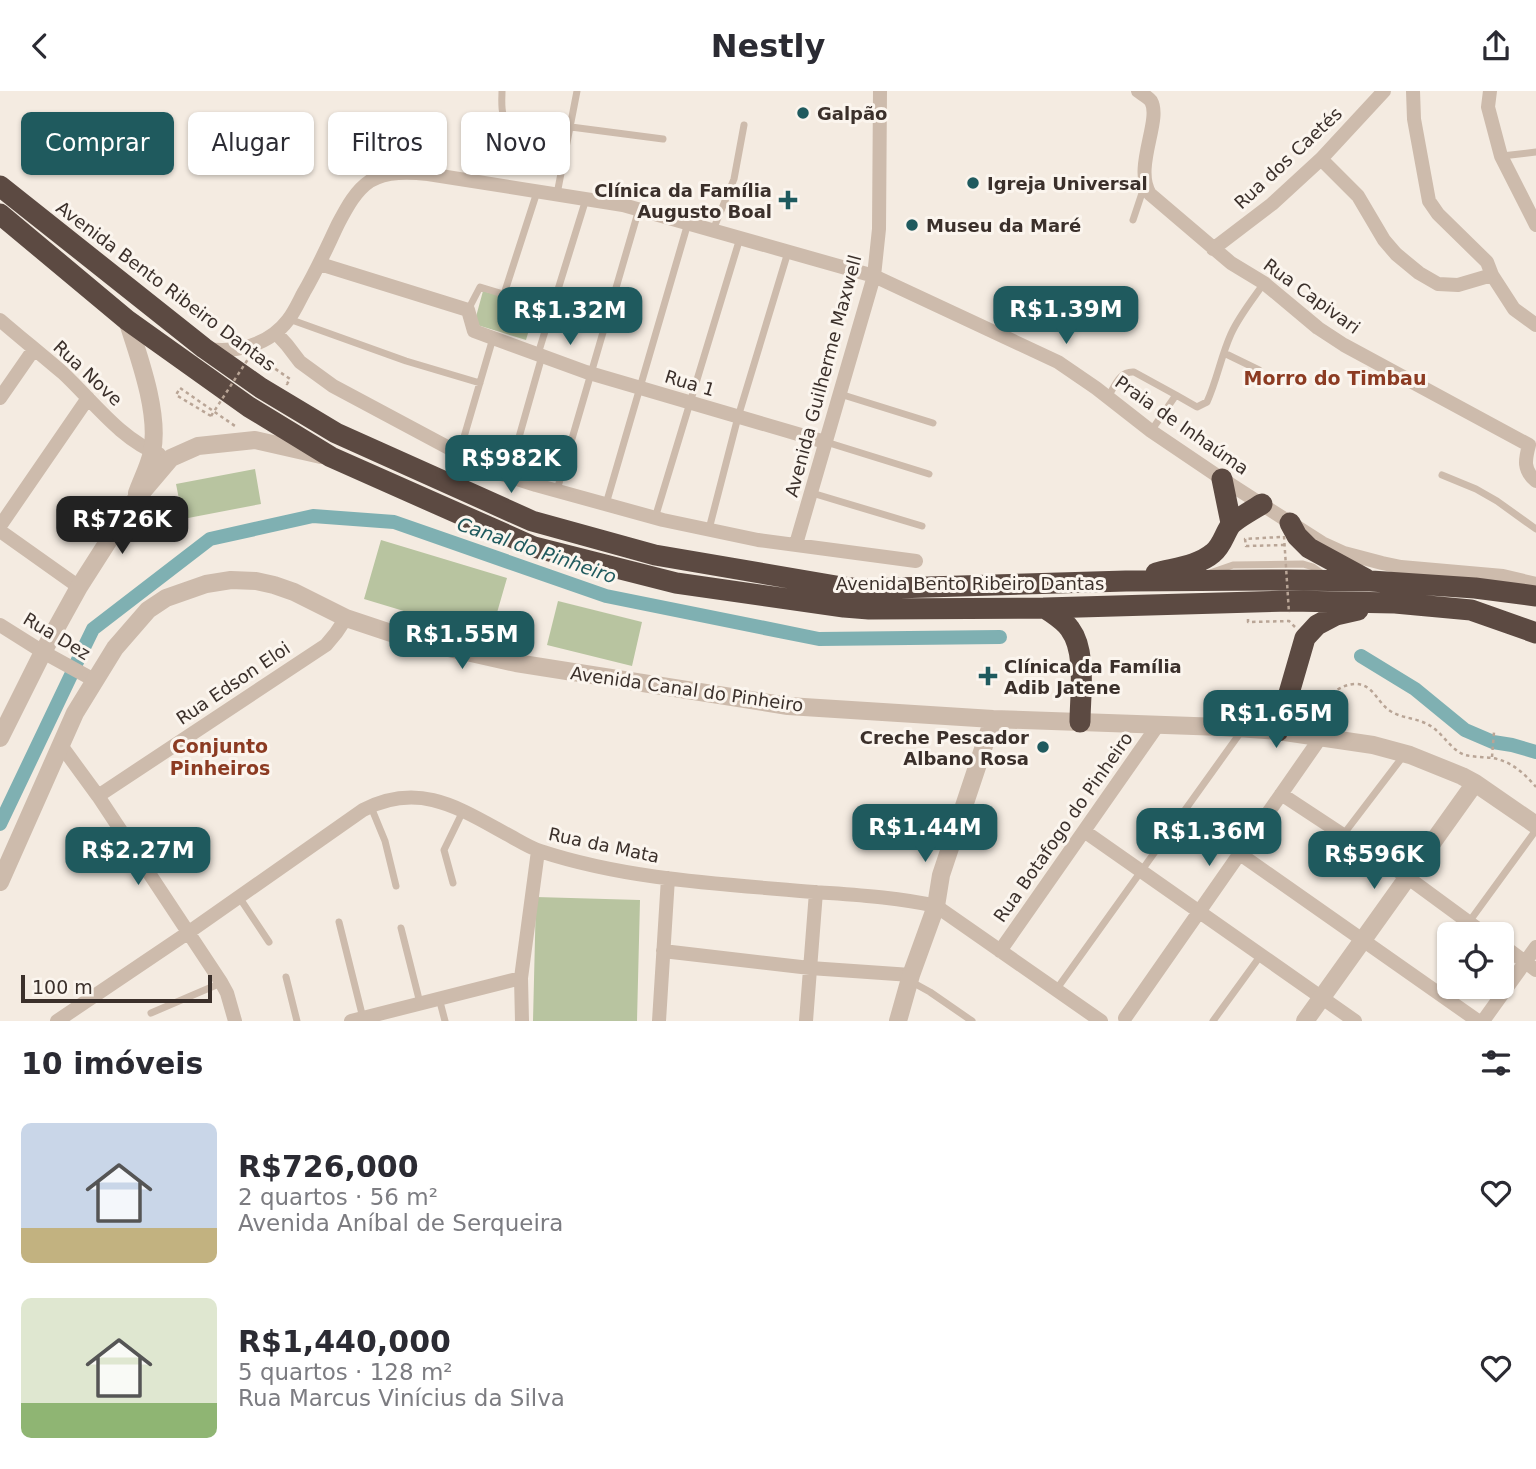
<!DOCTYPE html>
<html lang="pt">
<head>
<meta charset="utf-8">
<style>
	:root { --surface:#fff; --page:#f2f2f3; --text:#2b2b33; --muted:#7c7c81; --accent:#1f5a5e }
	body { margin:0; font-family:"DejaVu Sans",sans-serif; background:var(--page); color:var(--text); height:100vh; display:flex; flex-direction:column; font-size:26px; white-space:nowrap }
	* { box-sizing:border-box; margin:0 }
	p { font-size:23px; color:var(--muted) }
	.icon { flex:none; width:38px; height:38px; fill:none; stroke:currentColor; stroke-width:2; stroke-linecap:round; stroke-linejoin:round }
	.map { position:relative; height:930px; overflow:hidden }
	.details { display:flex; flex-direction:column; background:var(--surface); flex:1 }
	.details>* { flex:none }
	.guide { position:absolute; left:21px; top:21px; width:700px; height:63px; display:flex; gap:14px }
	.fabs { position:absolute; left:1437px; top:831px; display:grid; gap:14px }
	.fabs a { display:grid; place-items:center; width:77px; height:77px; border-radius:10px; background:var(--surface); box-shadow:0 2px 5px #0004; font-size:35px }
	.scale { position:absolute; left:21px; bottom:18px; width:191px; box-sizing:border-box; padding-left:7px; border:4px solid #3b302b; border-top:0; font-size:19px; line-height:24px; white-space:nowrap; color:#3b302b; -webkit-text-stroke:5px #fbf5ee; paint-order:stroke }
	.price { position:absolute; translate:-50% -60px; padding:0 16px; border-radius:14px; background:var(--accent); color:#fff; font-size:23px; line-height:46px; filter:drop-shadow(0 2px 4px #0008) }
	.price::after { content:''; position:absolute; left:50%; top:42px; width:21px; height:16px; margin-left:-10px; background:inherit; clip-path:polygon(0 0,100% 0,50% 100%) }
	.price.current { background:#222; color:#fff }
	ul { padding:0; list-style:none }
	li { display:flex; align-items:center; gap:21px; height:175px; padding:0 21px }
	li span { display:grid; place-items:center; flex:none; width:196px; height:140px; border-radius:10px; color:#555 }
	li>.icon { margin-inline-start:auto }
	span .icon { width:84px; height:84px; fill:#fffc; stroke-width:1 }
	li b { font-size:30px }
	h2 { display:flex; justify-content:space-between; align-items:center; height:84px; padding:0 21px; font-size:30px }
	.chip { padding:0 24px; border-radius:10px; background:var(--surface); box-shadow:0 2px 5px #0004; font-size:24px; line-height:63px }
	.chip.current { background:var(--accent); color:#fff }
	header { display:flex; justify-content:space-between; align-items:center; height:91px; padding:0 21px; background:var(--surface); font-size:32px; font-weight:700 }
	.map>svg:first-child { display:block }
	.green { fill:#b8c4a0 }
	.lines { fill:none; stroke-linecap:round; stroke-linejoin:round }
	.canal { stroke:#7fb0b2; stroke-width:14 }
	.path { stroke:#b9a596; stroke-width:2.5; stroke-dasharray:3.5 3.5; stroke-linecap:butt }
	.service { stroke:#cdbbac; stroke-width:7 }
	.minor { stroke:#cdbbac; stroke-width:14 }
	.tertiary { stroke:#cdbbac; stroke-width:18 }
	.motorway { stroke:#5c4a42; stroke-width:21 }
	.path-bridge { stroke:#b9a596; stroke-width:2.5; stroke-dasharray:3.5 3.5; stroke-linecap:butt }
	.poi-dot { fill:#1f5a5e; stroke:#fbf5ee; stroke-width:2.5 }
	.labels { text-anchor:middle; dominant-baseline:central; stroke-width:6; stroke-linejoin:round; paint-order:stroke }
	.poi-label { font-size:18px; font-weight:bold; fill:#3b302b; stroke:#fbf5ee; text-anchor:start }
	.street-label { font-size:18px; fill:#3b302b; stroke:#fbf5ee }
	.neighbourhood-label { font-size:19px; font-weight:bold; fill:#8c3b22; stroke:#fbf5ee }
	.water-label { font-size:19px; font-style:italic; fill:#1f5a5e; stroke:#fbf5ee }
</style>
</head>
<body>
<header><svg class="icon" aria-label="back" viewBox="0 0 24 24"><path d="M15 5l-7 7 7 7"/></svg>Nestly<svg class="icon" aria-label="share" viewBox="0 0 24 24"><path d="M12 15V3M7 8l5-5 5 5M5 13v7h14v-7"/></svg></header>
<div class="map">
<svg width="1536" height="930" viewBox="0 0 1536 930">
	<rect width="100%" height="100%" fill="#f4ebe1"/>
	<!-- green -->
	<path class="green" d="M483,200l53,15 -10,34 -52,-16z
		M255,378l6,35 -78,15 -7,-35z
		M381,449l126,38 -17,59 -126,-38z
		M558,510l84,21 -10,44 -85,-21z
		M536,806l104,3 -3,121h-104z"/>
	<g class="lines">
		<!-- canal -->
		<path class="canal" d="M1361,565l54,33 50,41 28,12 19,3 24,7
			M75,575l18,-37 117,-90 103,-23 81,6 212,74 213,43 181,-2
			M0,733l73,-153"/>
		<!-- path -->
		<path class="path" d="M258,266l32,22 -3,5 -1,-1
			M211,325l-35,-21 4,-7 55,38
			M1280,446l-35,2 1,7 39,-1
			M1248,528v3l41,-1 6,6
			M1308,628c12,-14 25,-33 46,-35 20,-1 23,20 38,28 12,7 28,6 40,15 12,8 19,23 33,28 8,2 18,2 27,3 19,3 32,15 44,29
			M1492,666l2,-25"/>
		<!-- service -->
		<path class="service" d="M502,0c0,7 -1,16 1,23 7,22 42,35 62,35
			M571,36l92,12
			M1502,65l34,-4
			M557,103l20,-103
			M1133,129l11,-33
			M713,139l21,-51 10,-54
			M504,203l33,-102
			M468,219l12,-23 72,22
			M289,228l117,42 74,22
			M1224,262l35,17
			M538,263l48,-155
			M840,303l93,29
			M1176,304l21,12 10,-5c10,-22 14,-46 24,-68 8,-18 22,-35 33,-51
			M1108,306c7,-11 11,-26 26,-25l42,23 -25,36
			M826,351l103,32
			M459,363l34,-116
			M1442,384l34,14 21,12 39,28
			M508,385l34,-120
			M557,399l82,-281
			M812,402l110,33
			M606,413l82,-281
			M655,427l85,-280
			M709,438l29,-112 50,-165
			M1210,482l23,-8 70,-1 10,3 11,8
			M371,716l14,34 11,45
			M1343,744l61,-80
			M453,792l-9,-33 19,-39
			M239,806l30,45
			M339,831l24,96
			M1469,831l67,-92
			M401,837l19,75
			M286,886l11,44
			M910,890l20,11 42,29
			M1056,899l187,-261
			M439,907l6,23
			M151,922l70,-30
			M1213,930l48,-66"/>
		<!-- minor -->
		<path class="minor" d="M1138,0c4,3 10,6 13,10 11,19 -18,67 -1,93l81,69 33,20 54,45 26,17 185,100c-4,15 -6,25 7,36
			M1413,0l1,28 15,82 9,13 49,48 5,13 22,34 22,16
			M1490,0l-2,16 13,49 35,69
			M1321,68l37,37 26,44 12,14 23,19 19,11 20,1 34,-10
			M1213,158l59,-45 49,-45 63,-68
			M320,173l148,46 6,21 112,41 239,70
			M0,229c21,18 42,35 63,53 29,27 58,67 96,81
			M276,242l11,12 13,17 33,24 159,85 44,14 127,35 95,20 158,21
			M207,258c30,4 62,-4 81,-29 7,-9 11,-19 16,-28 13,-22 23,-45 34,-68 8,-15 17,-33 32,-43 17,-10 39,-9 58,-7l195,31 251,71 184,86 38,26 55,43 71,48 100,64 22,10 38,10 19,4 102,9 33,8
			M0,307l34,-49
			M0,435l88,-128
			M0,440l79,56
			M796,453l78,-268 5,-47 1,-138
			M0,534l43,27 51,28
			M60,653l38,52 123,186 6,11 8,28
			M1281,703l126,83 79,58
			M98,705l228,-151 10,-12 10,-15
			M1084,740l271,190
			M1240,763l238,167
			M1502,854l34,25
			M663,860l147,17 101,7
			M1000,860l158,-226
			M521,887l1,43
			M1125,927l196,-281
			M57,930l132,-89 174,-122c58,-30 99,0 149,27 9,5 19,11 28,14 88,29 183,33 274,41 41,3 82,5 122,14l165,115
			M351,930l170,-43 17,-127
			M659,930l9,-143
			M806,930l10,-129
			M1483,930l53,-74"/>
		<!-- tertiary -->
		<path class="tertiary" d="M127,229c12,37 33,94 25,132 -3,14 -10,27 -15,41
			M0,647l43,-86 36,-65 53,-83 39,-46 27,-12 57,-6 66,15
			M0,791l75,-169 40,-65 33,-38 18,-12 40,-14 25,-4 25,1 18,4 20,7 52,26 63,21 107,24 272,43 205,13 229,8 56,4 95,14 37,10 52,21 13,7 61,42
			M898,930l13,-46 25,-69 5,-31 52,-156
			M1305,930l170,-238"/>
		<!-- motorway -->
		<path class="motorway" d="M0,95l204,162 57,40 75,45 196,88 123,34 187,32 20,2 264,-8 162,-1 83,1 104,7 61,8
			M0,123l127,106 122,87 82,50 203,90 142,36 168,24 25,2 176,-1 245,-7 105,2 76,7 65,23
			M1222,388l9,44
			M1290,432l7,13 12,12 57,31
			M1156,482c17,-5 42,-7 57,-20 9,-7 11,-18 17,-27 4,-6 24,-17 32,-22
			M1045,517c8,6 19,12 25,21 17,23 10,66 10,93
			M1278,640l27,-93 12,-13 19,-10 22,-5"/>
		<!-- path-bridge -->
		<path class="path-bridge" d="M211,325l41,-63
			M1284,445l5,77"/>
	</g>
	<!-- markers -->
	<g class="poi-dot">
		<circle cx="803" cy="22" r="7"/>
		<circle cx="973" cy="92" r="7"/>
		<path d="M784.5 98.5h7v7h7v7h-7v7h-7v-7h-7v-7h7z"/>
		<circle cx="912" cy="134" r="7"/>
		<path d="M984.5 574.5h7v7h7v7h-7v7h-7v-7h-7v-7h7z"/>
		<circle cx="1043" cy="656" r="7"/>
	</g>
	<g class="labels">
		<!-- poi labels -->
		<g class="poi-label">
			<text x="817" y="22">Galpão</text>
			<text x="987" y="92">Igreja Universal</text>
			<text x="772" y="99" text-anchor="end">Clínica da Família<tspan x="772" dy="21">Augusto Boal</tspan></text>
			<text x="926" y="134">Museu da Maré</text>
			<text x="1004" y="575">Clínica da Família<tspan x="1004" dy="21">Adib Jatene</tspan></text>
			<text x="1029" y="646" text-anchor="end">Creche Pescador<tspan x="1029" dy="21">Albano Rosa</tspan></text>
		</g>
		<!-- street labels -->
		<g class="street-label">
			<text transform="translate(1288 67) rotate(-43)">Rua dos Caetés</text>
			<text transform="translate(166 195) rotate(37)">Avenida Bento Ribeiro Dantas</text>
			<text transform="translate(1312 205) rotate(36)">Rua Capivari</text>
			<text transform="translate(88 282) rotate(43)">Rua Nove</text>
			<text transform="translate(823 285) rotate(-75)">Avenida Guilherme Maxwell</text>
			<text transform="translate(690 292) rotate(17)">Rua 1</text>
			<text transform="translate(1182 334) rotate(35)">Praia de Inhaúma</text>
			<text x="970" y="492">Avenida Bento Ribeiro Dantas</text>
			<text transform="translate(57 545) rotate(31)">Rua Dez</text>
			<text transform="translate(233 592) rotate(-34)">Rua Edson Eloi</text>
			<text transform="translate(687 598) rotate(8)">Avenida Canal do Pinheiro</text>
			<text transform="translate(1063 736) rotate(-55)">Rua Botafogo do Pinheiro</text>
			<text transform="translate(604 754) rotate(12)">Rua da Mata</text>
		</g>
		<!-- neighbourhood labels -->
		<g class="neighbourhood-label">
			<text x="1335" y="287">Morro do Timbau</text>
			<text x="220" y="655">Conjunto<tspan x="220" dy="22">Pinheiros</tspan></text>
		</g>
		<!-- water labels -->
		<g class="water-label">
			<text transform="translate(537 459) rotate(19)">Canal do Pinheiro</text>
		</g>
	</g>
</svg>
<div class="fabs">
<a><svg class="icon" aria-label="locate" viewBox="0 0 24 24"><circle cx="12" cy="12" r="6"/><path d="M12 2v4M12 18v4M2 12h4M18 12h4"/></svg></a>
</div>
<div class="scale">100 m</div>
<b class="price" style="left:1066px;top:255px">R$1.39M</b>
<b class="price" style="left:570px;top:256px">R$1.32M</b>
<b class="price" style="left:511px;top:404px">R$982K</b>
<b class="price current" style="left:122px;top:465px">R$726K</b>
<b class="price" style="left:462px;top:580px">R$1.55M</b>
<b class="price" style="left:1276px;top:659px">R$1.65M</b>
<b class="price" style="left:925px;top:773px">R$1.44M</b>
<b class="price" style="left:1209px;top:777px">R$1.36M</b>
<b class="price" style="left:138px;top:796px">R$2.27M</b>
<b class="price" style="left:1374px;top:800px">R$596K</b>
<div class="guide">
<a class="chip current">Comprar</a>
<a class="chip">Alugar</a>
<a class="chip">Filtros</a>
<a class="chip">Novo</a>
</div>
</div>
<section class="details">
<h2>10 imóveis<svg class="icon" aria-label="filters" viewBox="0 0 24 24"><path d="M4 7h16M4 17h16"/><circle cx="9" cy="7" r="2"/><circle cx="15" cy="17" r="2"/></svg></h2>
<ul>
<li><span style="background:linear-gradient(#c9d6e8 75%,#c2b280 0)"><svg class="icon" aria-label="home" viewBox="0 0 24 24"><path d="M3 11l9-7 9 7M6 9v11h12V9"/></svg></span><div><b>R$726,000</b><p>2 quartos · 56 m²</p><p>Avenida Aníbal de Serqueira</p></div><svg class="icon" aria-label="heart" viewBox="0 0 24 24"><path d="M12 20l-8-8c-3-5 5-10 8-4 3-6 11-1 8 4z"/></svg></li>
<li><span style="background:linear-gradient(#dfe7d0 75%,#8fb573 0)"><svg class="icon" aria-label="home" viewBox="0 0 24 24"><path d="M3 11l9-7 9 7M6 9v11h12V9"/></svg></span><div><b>R$1,440,000</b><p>5 quartos · 128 m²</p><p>Rua Marcus Vinícius da Silva</p></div><svg class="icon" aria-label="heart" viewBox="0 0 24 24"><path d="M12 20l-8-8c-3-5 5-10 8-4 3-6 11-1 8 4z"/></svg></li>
</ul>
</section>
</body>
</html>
